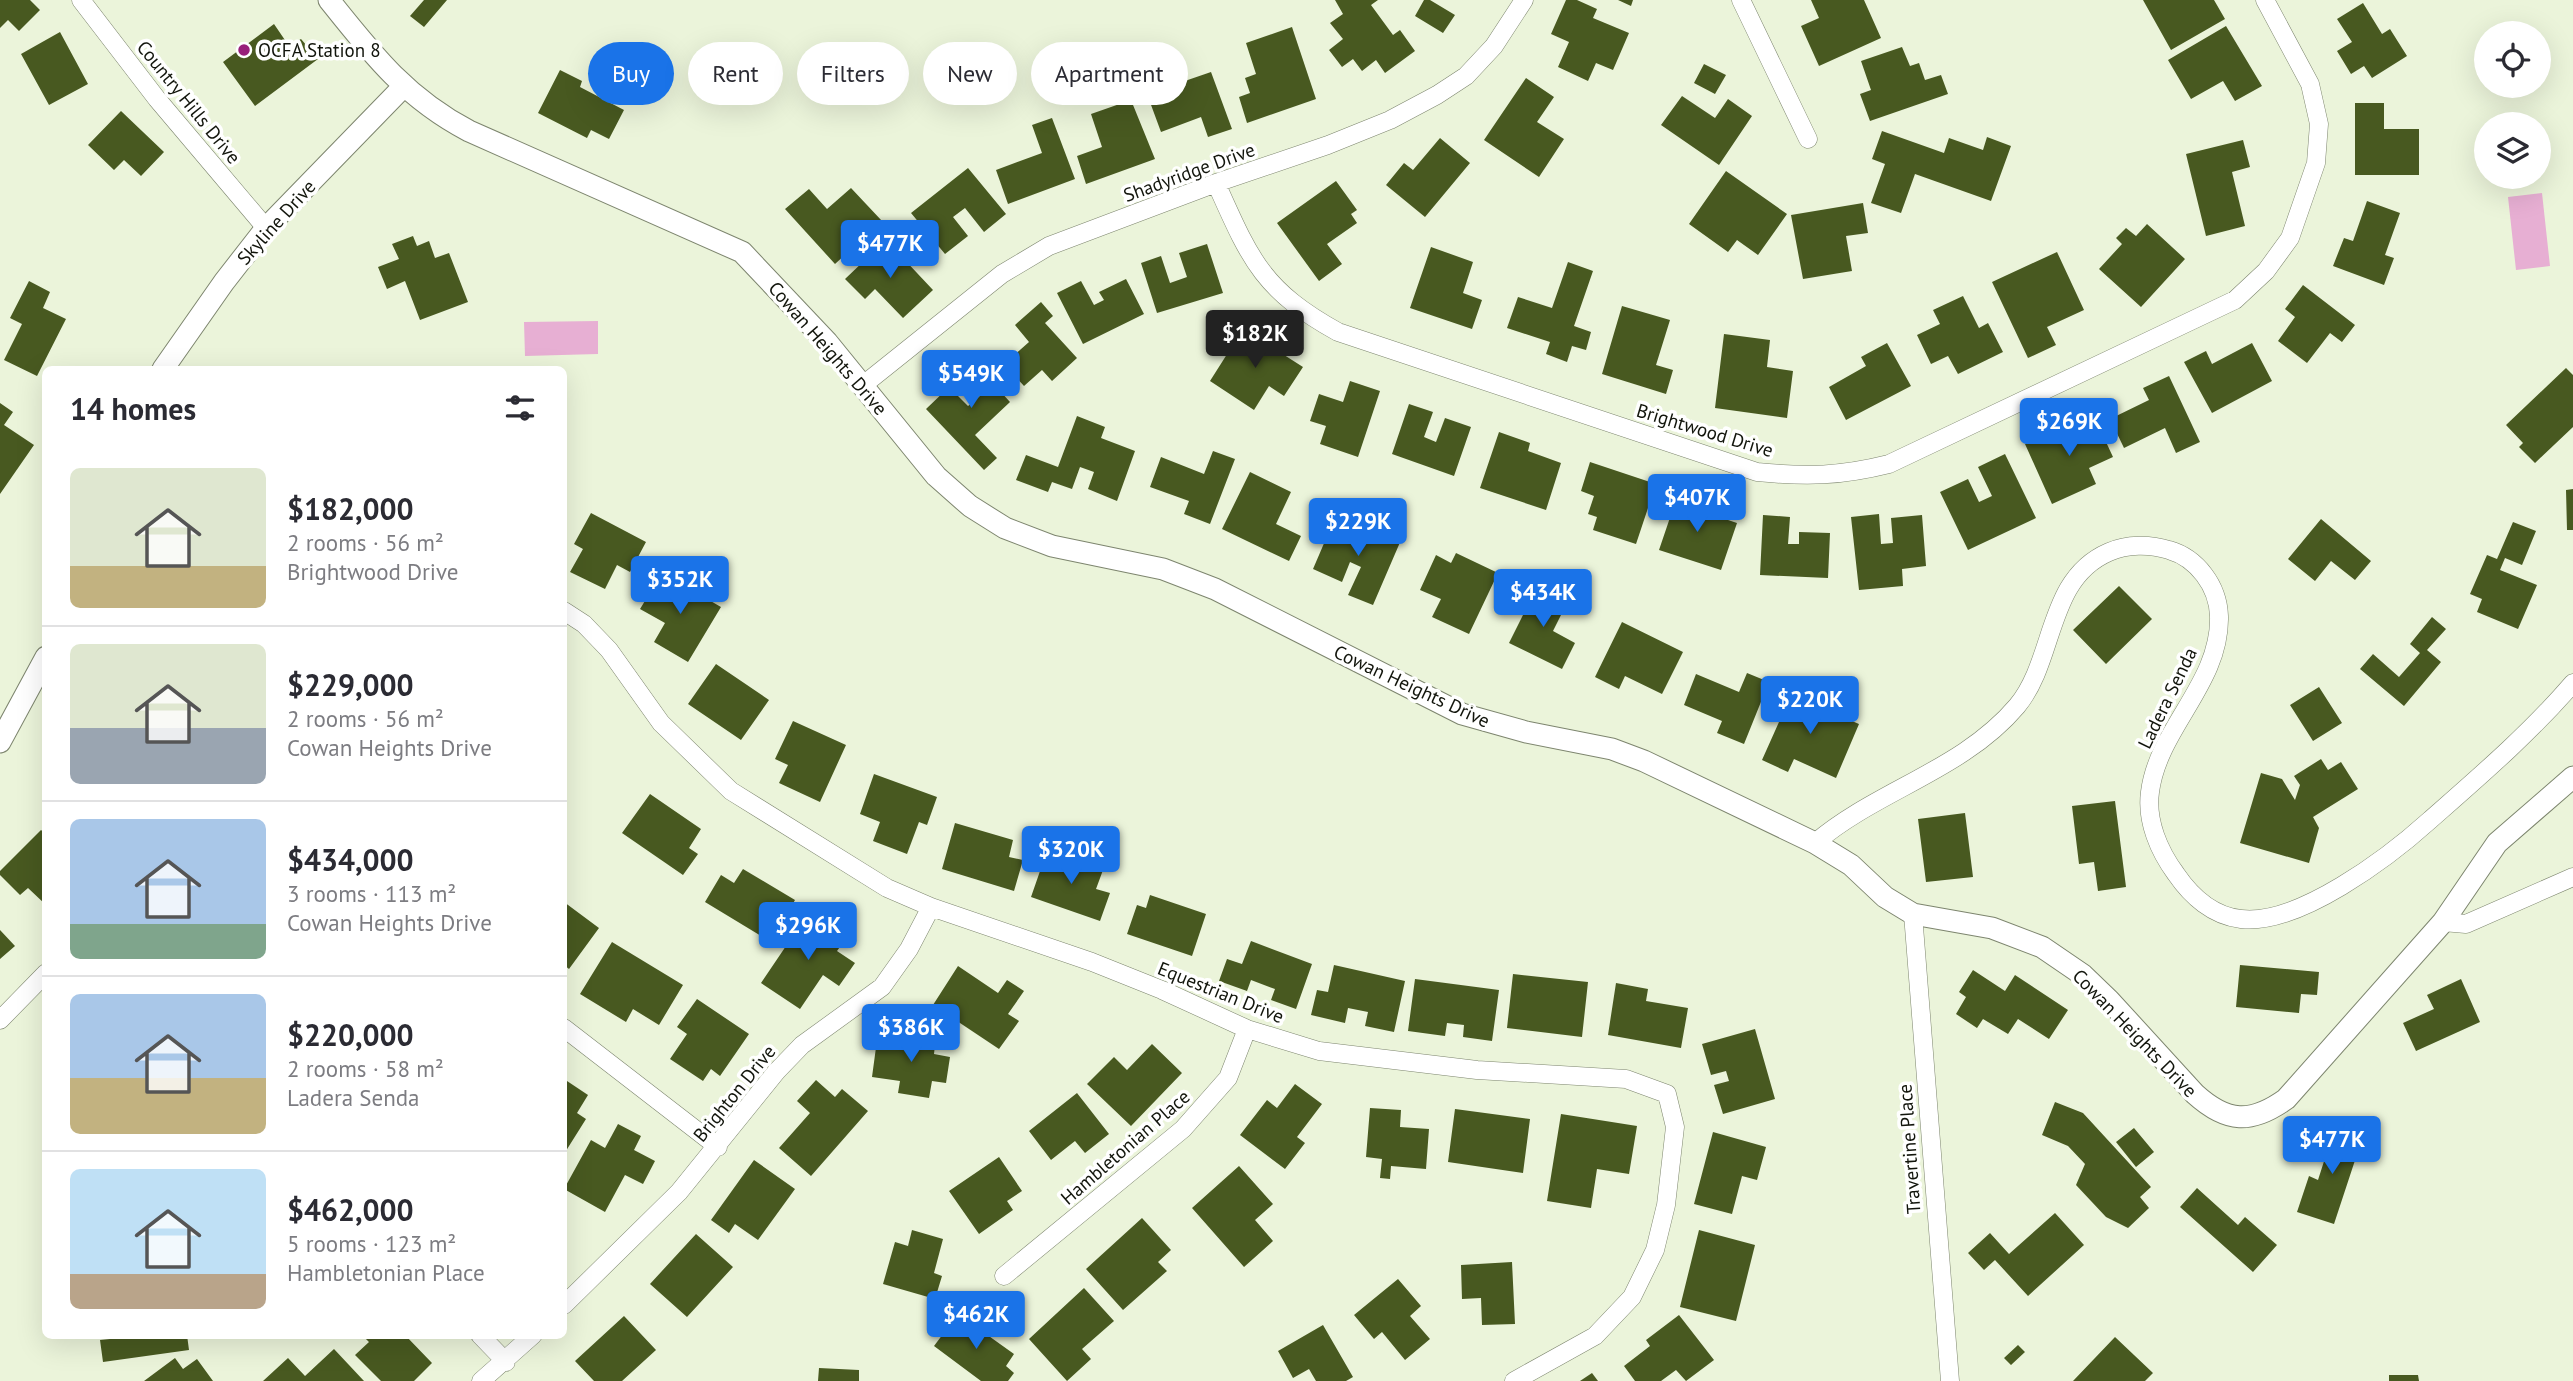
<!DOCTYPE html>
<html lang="en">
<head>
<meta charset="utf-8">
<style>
	:root { --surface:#fff; --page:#f7f7f7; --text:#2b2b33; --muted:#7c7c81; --line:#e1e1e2; --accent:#1a73e8 }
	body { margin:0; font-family:"PT Sans",sans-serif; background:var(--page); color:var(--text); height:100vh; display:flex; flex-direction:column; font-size:26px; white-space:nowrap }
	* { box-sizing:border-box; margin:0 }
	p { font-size:23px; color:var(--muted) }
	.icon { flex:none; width:38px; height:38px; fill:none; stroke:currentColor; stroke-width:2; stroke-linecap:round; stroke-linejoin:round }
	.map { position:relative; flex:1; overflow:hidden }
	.side { position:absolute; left:42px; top:366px; width:525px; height:973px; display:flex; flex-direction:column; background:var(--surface); border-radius:10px; box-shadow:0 7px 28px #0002 }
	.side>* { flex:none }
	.top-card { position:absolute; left:588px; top:42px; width:665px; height:63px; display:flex; gap:14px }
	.controls { position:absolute; left:2474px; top:21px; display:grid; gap:14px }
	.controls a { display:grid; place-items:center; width:77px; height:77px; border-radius:50%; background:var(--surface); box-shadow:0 7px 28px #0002; font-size:35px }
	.price { position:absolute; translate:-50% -60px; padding:0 16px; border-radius:7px; background:var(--accent); color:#fff; font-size:23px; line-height:46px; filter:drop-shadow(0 2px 4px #0008) }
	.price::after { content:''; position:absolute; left:50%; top:42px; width:21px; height:16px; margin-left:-10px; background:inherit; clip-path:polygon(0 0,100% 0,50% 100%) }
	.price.active { background:#222; color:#fff }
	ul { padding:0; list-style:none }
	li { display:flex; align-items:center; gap:21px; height:175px; padding:0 28px }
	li+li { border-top:2px solid var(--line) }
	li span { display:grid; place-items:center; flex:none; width:196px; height:140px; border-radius:10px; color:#555 }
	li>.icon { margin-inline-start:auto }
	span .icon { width:84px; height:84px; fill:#fffc; stroke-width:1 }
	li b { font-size:30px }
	h2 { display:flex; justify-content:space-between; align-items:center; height:84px; padding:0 28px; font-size:30px }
	.tag { padding:0 24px; border-radius:32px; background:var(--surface); box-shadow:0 7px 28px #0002; font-size:24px; line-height:63px }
	.tag.active { background:var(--accent); color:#fff }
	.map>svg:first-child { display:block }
	.green { fill:#e7afd3 }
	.building { fill:#485920 }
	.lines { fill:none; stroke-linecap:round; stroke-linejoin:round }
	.minor-casing { stroke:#7d856e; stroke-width:19 }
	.tertiary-casing { stroke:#7d856e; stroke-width:23 }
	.minor { stroke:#fff; stroke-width:18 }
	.tertiary { stroke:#fff; stroke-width:21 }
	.poi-dot { fill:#981f7a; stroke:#fff; stroke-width:2.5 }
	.labels { text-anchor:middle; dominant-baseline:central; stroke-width:7; stroke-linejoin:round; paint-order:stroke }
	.poi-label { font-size:19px; fill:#12150c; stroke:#fff; text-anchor:start }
	.street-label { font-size:19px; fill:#12150c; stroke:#fff }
</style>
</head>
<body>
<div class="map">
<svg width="2573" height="1381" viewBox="0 0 2573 1381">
	<rect width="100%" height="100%" fill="#ebf4da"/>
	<!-- green -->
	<path class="green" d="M2542,193l8,73 -34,4 -8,-73z
		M598,321v33l-73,2 -1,-34z"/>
	<!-- building -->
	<path class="building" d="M0,0h30l10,10 -21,21 -11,-11 -8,8z
		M424,0h23l-23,27 -14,-11z
		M1335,0h43l-7,5 22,30 7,-5 15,21 -30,22 -9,-13 -14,11 -9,-12 -11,8 -13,-17 14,-11 -13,-16 13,-9z
		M1424,0h6l25,15 -12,18 -28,-17z
		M1566,0h11l20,9 -4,9 36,15 -16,37 -17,-7 -8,18 -30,-14 11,-25 -18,-8z
		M1618,0h15l-2,6z
		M1811,0h53l17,38 -62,28 -18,-40 18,-8z
		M2143,0h71l11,19 -54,31z
		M2363,3l19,31 8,-5 17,27 -35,22 -8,-12 -13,8 -14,-23 15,-9 -15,-23z
		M274,24l15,22 12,-7 17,20 -63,47 -32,-44z
		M2226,26l36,60 -27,15 -12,-20 -32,18 -23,-39z
		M1292,27l24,72 -69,24 -8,-26 11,-4 -5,-15 11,-4 -10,-31z
		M60,32l28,52 -39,21 -28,-51z
		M1902,47l8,19 9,-3 6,17 16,-5 7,19 -78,27 -10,-27 11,-4 -10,-29z
		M1704,64l22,11 -11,19 -21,-11z
		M560,70l22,11 -2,6 44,23 -15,29 -18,-9 -4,8 -49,-25z
		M1211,72l21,57 -24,8 -7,-20 -40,15 -14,-38z
		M1526,78l28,19 -17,25 27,17 -25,38 -55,-37z
		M1682,96l33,22 13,-19 24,17 -33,49 -58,-40z
		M1131,100l24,59 -69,25 -9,-28 25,-9 -11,-33z
		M2355,103h29v26h35v46h-64z
		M121,111l43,41 -23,24 -17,-16 -10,10 -26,-25z
		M1052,118l23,61 -67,25 -12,-34 46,-17 -10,-28z
		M1882,131l62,22 5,-15 34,12 4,-13 24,9 -20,55 -76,-27 -14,39 -30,-10 14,-39 -13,-5z
		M1440,138l30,25 -45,54 -39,-32 18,-22 9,7z
		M2243,140l7,27 -18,5 13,54 -39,10 -20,-82z
		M968,168l38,46 -22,18 -19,-24 -12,9 15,19 -23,18 -34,-41z
		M1726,171l61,43 -29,41 -21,-15 -9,12 -39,-28z
		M1336,181l21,29 -6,4 6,9 -30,21 15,20 -23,17 -42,-58z
		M851,188l31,33 -47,43 -50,-55 24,-20 18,20z
		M2367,201l33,12 -15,42 9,3 -10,27 -51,-19 11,-28 9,3z
		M1863,203l5,30 -22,3 6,35 -49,8 -12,-64z
		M2147,224l38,35 -44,48 -42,-38 23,-25 -6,-6 10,-10 10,8z
		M413,236l4,10 12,-5 6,17 14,-5 19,49 -48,18 -15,-39 -18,8 -9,-22 21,-8 -7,-15z
		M886,240l47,50 -30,28 -28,-29 -10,10 -20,-20z
		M1207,244l16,49 -66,20 -16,-50 20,-7 9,27 17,-6 -8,-24z
		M1431,247l42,15 -10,31 19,7 -10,29 -62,-21z
		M2057,252l27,58 -37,17 9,18 -28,13 -36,-76z
		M1568,262l25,9 -19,55 17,6 -5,18 -14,-4 -5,16 -21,-8 4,-12 -43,-14 11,-31 34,11z
		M1126,279l18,35 -61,30 -26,-51 24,-12 13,24 10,-5 -5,-8z
		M29,281l21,11 -7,16 23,11 -29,57 -33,-16 18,-36 -12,-6z
		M2303,285l52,40 -13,17 -12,-9 -23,30 -29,-22 17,-24 -10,-8z
		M1963,296l16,32 9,-5 15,29 -45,22 -10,-18 -17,8 -14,-29 23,-11 -7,-14z
		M1041,302l12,14 -8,7 32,35 -25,23 -10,-11 -18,16 -20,-22 25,-22 -14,-17z
		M1622,306l48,14 -14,45 17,5 -7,24 -64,-20z
		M1243,329l60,38 -19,29 -15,-10 -15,24 -44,-29z
		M1724,334l46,6 -3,27 26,4 -6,47 -72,-10z
		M1887,343l24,43 -65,34 -17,-33 37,-21 -5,-9z
		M2252,343l20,38 -60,32 -28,-51 22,-11 6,13z
		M977,354l19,19 -7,6 21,23 -35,33 22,23 -13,12 -58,-61 23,-22 19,19 12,-10 -22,-24z
		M2566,368l7,7v52l-38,36 -16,-16 4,-4 -17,-18z
		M2169,376l31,66 -24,11 -11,-25 -41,20 -14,-29 39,-19 -6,-12z
		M1350,381l30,10 -22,66 -38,-13 6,-18 -16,-5 9,-27 24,8z
		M0,403l13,9 -9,13 30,20 -34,49z
		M1409,404l24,8 -9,25 12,5 9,-24 26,9 -17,49 -62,-22z
		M2093,414l20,43 -24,11 7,16 -44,20 -27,-60z
		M1077,416l28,11 -4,11 34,13 -18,50 -29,-12 6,-17 -14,-5 -8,22 -20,-7 -4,10 -32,-12 10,-25 32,12z
		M1499,432l31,11 -2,8 33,12 -15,47 -66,-22z
		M1213,451l22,8 -25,65 -26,-10 5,-13 -39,-14 11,-30 43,17z
		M2005,454l31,64 -68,32 -28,-58 28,-13 11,23 13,-6 -14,-29z
		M1590,462l66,22 -20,60 -43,-14 4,-13 -9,-3 6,-18 -13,-5z
		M1250,472l41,20 -15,32 25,12 -12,25 -67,-32z
		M2573,489v41h-6l-1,-40z
		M1678,494l29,10 -3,8 33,11 -16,47 -62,-20z
		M591,513l55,29 -16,30 -13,-7 -12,24 -35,-17 13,-23 -9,-5z
		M1879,514l2,30 12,-1 -2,-25 31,-3 4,51 -24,3 1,17 -44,4 -8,-73z
		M1763,515l27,2 -2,27h11v-12l31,1 -2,45 -68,-3z
		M2321,519l50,42 -16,19 -24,-19 -16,20 -27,-22z
		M1334,520l26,11 4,-8 37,17 -28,65 -25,-10 13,-28 -11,-5 -8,20 -29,-13z
		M2513,522l23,9 -14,34 -17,-7 -5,12 37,15 -19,44 -41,-17 5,-13 -12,-5 17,-39 10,4z
		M1456,553l42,20 -29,61 -37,-17 9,-18 -21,-9 16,-35 15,8z
		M662,573l59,34 -33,55 -34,-20 11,-19 -25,-14z
		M1538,585l30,16 -15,30 22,12 -13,26 -53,-26z
		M2119,586l33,33 -46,45 -33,-34z
		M2432,617l14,12 -19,21 14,12 -37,44 -44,-37 13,-15 26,23 21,-24 -10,-9z
		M1622,622l61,30 -21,42 -37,-18 -6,13 -24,-12z
		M716,664l53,36 -28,40 -53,-36z
		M1747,673l22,9 -25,62 -27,-11 5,-12 -38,-16 12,-31 43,18z
		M1795,686l23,10 -4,9 45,19 -23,54 -42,-19 -6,13 -26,-12z
		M2319,687l23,36 -29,18 -23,-36z
		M793,721l53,24 -26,57 -41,-19 9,-18 -13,-6z
		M2321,759l7,11 13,-8 17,27 -45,28 6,11 -10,35 -69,-20 21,-70 21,6 13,21 5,-15 -6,-9z
		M874,774l63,23 -10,28 -8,-3 -12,32 -34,-13 7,-19 -20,-8z
		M650,794l51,35 -12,19 9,6 -15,21 -61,-42z
		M2115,801l11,86 -28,4 -4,-29 -15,2 -7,-58z
		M1965,813l8,64 -47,5 -8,-63z
		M955,823l58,17 -4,17 14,3 -9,31 -72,-22z
		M41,830l5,4v71l-18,-17 -8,7 -20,-20v-4z
		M1047,851l56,19 -7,19 14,4 -10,28 -69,-24z
		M743,869l52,31 -24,42 -66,-40 16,-27 13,8z
		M1150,895l56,19 -14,42 -65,-22 10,-29 9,3z
		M564,902l35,26 -30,41 -5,-4z
		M809,912l38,25 -10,14 18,12 -16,23 -16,-11 -23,34 -39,-26z
		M0,930l15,16 -15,13z
		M1251,941l61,23 -16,45 -25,-9 4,-11 -24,-9 -4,11 -28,-10 8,-22 15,5z
		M612,942l71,43 -24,40 -26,-16 -7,13 -46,-28z
		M1334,965l71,16 -11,51 -29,-6 3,-14 -20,-4 -3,15 -34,-8 6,-25 11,2z
		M2240,965l79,7 -2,23 -16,-1 -2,19 -63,-6z
		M958,966l40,27 9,-13 17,11 -16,23 11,7 -20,28 -66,-44z
		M1973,970l32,21 10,-16 53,35 -19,29 -31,-20 -10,15 -25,-15 -6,9 -21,-14 10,-17 -7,-5z
		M1513,974l75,8 -6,55 -75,-9z
		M1415,979l84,11 -7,51 -29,-4 1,-12 -17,-2 -2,13 -37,-5z
		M2461,979l19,43 -64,29 -13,-28 31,-14 -7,-14z
		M1616,983l32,6 -2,12 42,7 -7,40 -73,-13z
		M697,999l52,35 -29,42 -9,-7 -8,12 -33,-22 17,-25 -10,-7z
		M1755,1029l20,70 -52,15 -9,-29 15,-4 -3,-10 -15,4 -9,-31z
		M901,1031l35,5 -2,18 16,3 -4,26 -14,-2 -3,17 -31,-5 2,-12 -28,-4 5,-37 22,3z
		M1152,1044l30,29 -51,53 -44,-42 27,-27 13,13z
		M564,1079l24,16 -11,18 9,6 -22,35z
		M816,1080l19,17 7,-8 26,22 -57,65 -32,-28 31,-35 -13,-12z
		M1295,1084l27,20 -25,33 8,6 -20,26 -45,-34 27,-35 10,8z
		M1077,1093l32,41 -24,19 -10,-12 -24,19 -22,-29z
		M2055,1102l28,11 68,74 -11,10 9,11 -21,20 -22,-11 -30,-32 9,-21 -17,-18 -26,-11z
		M1370,1108l31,2 -1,17 29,2 -3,40 -35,-3 -1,13 -10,-1 2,-19 -16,-2z
		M1455,1109l75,10 -7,54 -75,-11z
		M1561,1114l76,12 -8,48 -32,-5 -6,39 -44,-7z
		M618,1124l23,12 -7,14 21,11 -12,23 -18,-9 -20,37 -41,-23 27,-49 14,8z
		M2336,1124l28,9 -30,91 -37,-12 12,-36 9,4z
		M2134,1128l20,24 -18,15 -20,-25z
		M1713,1132l53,15 -9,33 -15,-4 -10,38 -38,-10z
		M999,1157l23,34 -15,10 6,9 -34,24 -30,-43z
		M754,1160l41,29 -37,51 -23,-16 -6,9 -18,-13z
		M1239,1166l34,38 -18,16 18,21 -29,26 -52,-59z
		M2197,1188l41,37 7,-8 32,28 -24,27 -73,-65z
		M2055,1213l29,32 -56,51 -33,-36 -11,10 -16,-17 22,-20 19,21z
		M1142,1218l29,32 -13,12 9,9 -44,39 -37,-41z
		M912,1230l31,9 -9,34 8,3 -7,23 -52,-15 12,-42 13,4z
		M1699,1230l56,15 -19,76 -56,-14z
		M696,1234l37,33 -46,50 -37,-33z
		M1512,1262l3,62 -33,1 -1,-27 -19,1 -1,-34z
		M1398,1279l23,27 -11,10 20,23 -25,21 -23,-28 -8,7 -20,-24z
		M1084,1288l30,33 -32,28 9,10 -24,22 -38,-42z
		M958,1314l56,40 -8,12 8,7 -6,8h-27l-47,-35z
		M1679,1315l35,45 -28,21 -10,-11 -15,11h-26l-11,-15 26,-20 -4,-6z
		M624,1316l32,34 -34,31h-28l-19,-20z
		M1323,1325l30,52 -7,4h-30l-7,-12 -16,9 -15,-27z
		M110,1335h77l2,15 -86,12 -3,-22 10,-1z
		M362,1335h43l27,28 -18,18h-33l-26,-26 14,-13z
		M2115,1337l38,36 -8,8h-72z
		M2018,1345l7,7 -14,13 -7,-7z
		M334,1349l30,32h-101l25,-23 17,18z
		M175,1358l8,11 14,-10 16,22h-69z
		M819,1368l40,2v11h-41z
		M1592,1373l6,8h-18z
		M2389,1375h29l1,6h-30z"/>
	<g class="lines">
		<!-- minor casing -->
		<g class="minor-casing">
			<path id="minor" d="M81,0l76,99 109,129
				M1741,0l67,139
				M1216,183c34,76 46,107 122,149l419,140c50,5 84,4 132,-8l346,-164 31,-29 24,-33 26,-75 3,-39 -9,-40 -45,-84
				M862,386l140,-112 47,-28 167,-63 112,-38 62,-25 47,-25 29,-19 28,-30 30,-46
				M564,611l20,13 25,26 52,73 70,68 156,97 44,19 161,55 70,28 85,39 72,22 158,19 149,9 41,15 8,33 -9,78 -11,45 -23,47 -37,39 -81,45
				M1815,843c62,-53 148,-73 202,-137 39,-47 29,-127 92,-154 18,-8 41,-8 60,-2 28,8 49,36 50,66 2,67 -61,112 -69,176 -4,29 9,59 26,82 15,22 37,42 65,45 57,7 148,-62 189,-99 50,-44 100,-87 143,-137
				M1913,914l37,467
				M2443,922l23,2 107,-47
				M0,1020l46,-47
				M564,1028l154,119
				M1004,1276l179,-147 45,-51 19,-49
				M564,1305l115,-113 97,-120 26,-27 80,-58 27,-38 22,-42
				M480,1335l26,27
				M481,1381l52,-46"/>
		</g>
		<!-- tertiary casing -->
		<g class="tertiary-casing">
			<path id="tertiary" d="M329,0c43,54 77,98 140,131l273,121 85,90 109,134 34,30 35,22 47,18 111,23 52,20 247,125 64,18 86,17 32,12 171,82 36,22 34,32 28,17 79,14 50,19 41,28 26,25 86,94c32,29 56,30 91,5l157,-177 54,-79 76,-66
				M163,369l61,-87 42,-54 137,-141
				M0,742l46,-85"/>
		</g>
		<!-- minor -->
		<use href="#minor" class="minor"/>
		<!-- tertiary -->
		<use href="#tertiary" class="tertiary"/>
	</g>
	<!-- markers -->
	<circle class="poi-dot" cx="244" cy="50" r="7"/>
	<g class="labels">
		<!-- poi labels -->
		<g class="poi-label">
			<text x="258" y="50">OCFA Station 8</text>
		</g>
		<!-- street labels -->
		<g class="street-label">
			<text transform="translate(189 102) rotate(51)">Country Hills Drive</text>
			<text transform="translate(1189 172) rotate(-20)">Shadyridge Drive</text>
			<text transform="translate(276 222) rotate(-48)">Skyline Drive</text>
			<text transform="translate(828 348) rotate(49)">Cowan Heights Drive</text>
			<text transform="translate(1705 430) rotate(17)">Brightwood Drive</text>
			<text transform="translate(1412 686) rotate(25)">Cowan Heights Drive</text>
			<text transform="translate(2167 698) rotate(-64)">Ladera Senda</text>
			<text transform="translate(1221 992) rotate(22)">Equestrian Drive</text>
			<text transform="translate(2135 1033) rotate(46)">Cowan Heights Drive</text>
			<text transform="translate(734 1093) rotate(-51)">Brighton Drive</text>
			<text transform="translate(1125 1147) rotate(-41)">Hambletonian Place</text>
			<text transform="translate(1909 1149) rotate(-94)">Travertine Place</text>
		</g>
	</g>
</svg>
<div class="controls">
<a><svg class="icon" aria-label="locate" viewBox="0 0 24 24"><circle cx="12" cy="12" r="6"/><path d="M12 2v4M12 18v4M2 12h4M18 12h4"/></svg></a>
<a><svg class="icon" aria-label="layers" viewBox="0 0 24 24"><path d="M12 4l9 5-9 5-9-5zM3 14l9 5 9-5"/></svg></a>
</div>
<b class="price" style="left:890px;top:280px">$477K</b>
<b class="price active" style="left:1255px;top:370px">$182K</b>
<b class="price" style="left:971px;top:410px">$549K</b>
<b class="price" style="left:2069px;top:458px">$269K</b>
<b class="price" style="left:1697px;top:534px">$407K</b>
<b class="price" style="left:1358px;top:558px">$229K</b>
<b class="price" style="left:680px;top:616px">$352K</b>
<b class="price" style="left:1543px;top:629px">$434K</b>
<b class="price" style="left:1810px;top:736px">$220K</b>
<b class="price" style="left:1071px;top:886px">$320K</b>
<b class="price" style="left:808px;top:962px">$296K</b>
<b class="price" style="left:911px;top:1064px">$386K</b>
<b class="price" style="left:2332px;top:1176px">$477K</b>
<b class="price" style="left:976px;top:1351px">$462K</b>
<div class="top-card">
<a class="tag active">Buy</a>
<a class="tag">Rent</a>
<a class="tag">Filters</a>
<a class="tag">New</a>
<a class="tag">Apartment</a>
</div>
<section class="side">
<h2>14 homes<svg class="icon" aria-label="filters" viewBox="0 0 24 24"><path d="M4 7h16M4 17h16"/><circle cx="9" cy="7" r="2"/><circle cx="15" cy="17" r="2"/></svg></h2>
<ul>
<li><span style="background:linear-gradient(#dfe7d0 70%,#c2b280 0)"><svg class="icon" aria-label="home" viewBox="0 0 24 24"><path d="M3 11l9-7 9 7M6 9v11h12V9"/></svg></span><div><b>$182,000</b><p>2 rooms · 56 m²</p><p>Brightwood Drive</p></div></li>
<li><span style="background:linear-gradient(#dfe7d0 60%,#9aa5b1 0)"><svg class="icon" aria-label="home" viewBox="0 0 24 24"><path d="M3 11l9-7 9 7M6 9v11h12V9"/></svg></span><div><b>$229,000</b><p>2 rooms · 56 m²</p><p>Cowan Heights Drive</p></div></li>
<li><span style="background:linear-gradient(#a9c7e8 75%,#7fa58c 0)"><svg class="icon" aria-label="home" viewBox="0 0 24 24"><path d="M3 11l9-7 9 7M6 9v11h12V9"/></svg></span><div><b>$434,000</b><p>3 rooms · 113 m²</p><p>Cowan Heights Drive</p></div></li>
<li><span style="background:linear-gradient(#a9c7e8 60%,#c2b280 0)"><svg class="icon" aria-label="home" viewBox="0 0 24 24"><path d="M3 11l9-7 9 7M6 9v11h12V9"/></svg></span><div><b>$220,000</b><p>2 rooms · 58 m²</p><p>Ladera Senda</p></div></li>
<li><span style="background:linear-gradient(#bfe0f5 75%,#b9a48a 0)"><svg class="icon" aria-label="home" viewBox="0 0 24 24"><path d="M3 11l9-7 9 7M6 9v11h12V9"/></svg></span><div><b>$462,000</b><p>5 rooms · 123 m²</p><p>Hambletonian Place</p></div></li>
</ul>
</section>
</div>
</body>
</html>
